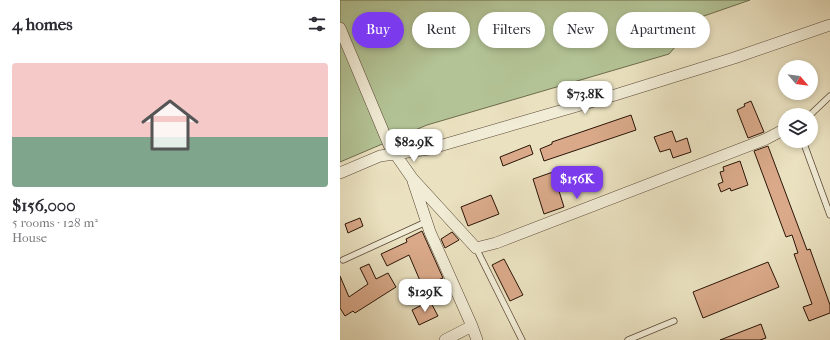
<!DOCTYPE html>
<html lang="en">
<head>
<meta charset="utf-8">
<style>
	:root { --surface:#fff; --page:#f7f7f7; --text:#2b2b33; --muted:#7c7c81; --line:#e1e1e2; --accent:#7c3aed }
	body { margin:0; font-family:"IM FELL French Canon",serif; background:var(--page); color:var(--text); height:100vh; display:flex; flex-direction:column; font-size:15px; white-space:nowrap }
	* { box-sizing:border-box; margin:0 }
	p { font-size:13px; color:var(--muted) }
	.icon { flex:none; width:22px; height:22px; fill:none; stroke:currentColor; stroke-width:2; stroke-linecap:round; stroke-linejoin:round }
	.map { position:relative; flex:1; overflow:hidden }
	.details { display:flex; flex-direction:column; background:var(--surface); width:340px }
	.details>* { flex:none }
	.banner { position:absolute; left:12px; top:12px; width:380px; height:36px; display:flex; gap:8px }
	.needle { width:26px; rotate:118deg }
	.buttons { position:absolute; left:438px; top:60px; display:grid; gap:8px }
	.buttons a { display:grid; place-items:center; width:40px; height:40px; border-radius:50%; background:var(--surface); box-shadow:0 2px 6px #0003; font-size:20px }
	.price { position:absolute; translate:-50% -34px; padding:0 9px; border-radius:8px; background:#fff; color:#222; font-size:13px; line-height:26px; filter:drop-shadow(0 1px 2px #0008) }
	.price::after { content:''; position:absolute; left:50%; top:24px; width:12px; height:9px; margin-left:-6px; background:inherit; clip-path:polygon(0 0,100% 0,50% 100%) }
	.price.active { background:var(--accent); color:#fff }
	ul { padding:0; list-style:none }
	li { display:grid; align-content:center; gap:8px; height:212px; padding:0 12px }
	li+li { border-top:1px solid var(--line) }
	li span { display:grid; place-items:center; height:124px; border-radius:4px; color:#555 }
	li>.icon { margin-inline-start:auto }
	span .icon { width:72px; height:72px; fill:#fffc; stroke-width:1 }
	li b { font-size:17px }
	h2 { display:flex; justify-content:space-between; align-items:center; height:48px; padding:0 12px; font-size:17px }
	.pill { padding:0 14px; border-radius:18px; background:var(--surface); box-shadow:0 2px 6px #0003; font-size:14px; line-height:36px }
	.pill.active { background:var(--accent); color:#fff }
	main { display:flex; flex:1; min-height:0 }
	.map>svg:first-child { display:block }
	.green { fill:#b3c395; stroke:#6e6c4e }
	.building { fill:#d9a989; stroke:#2a1407 }
	.lines { fill:none; stroke-linecap:round; stroke-linejoin:round }
	.lane-casing { stroke:#5a4735; stroke-width:7 }
	.street-casing { stroke:#5a4735; stroke-width:12 }
	.lane { stroke:#f1ecd6; stroke-width:5.5 }
	.street { stroke:#f1ecd6; stroke-width:11 }
</style>
</head>
<body>
<main>
<section class="details">
<h2>4 homes<svg class="icon" aria-label="filters" viewBox="0 0 24 24"><path d="M4 7h16M4 17h16"/><circle cx="9" cy="7" r="2"/><circle cx="15" cy="17" r="2"/></svg></h2>
<ul>
<li><span style="background:linear-gradient(#f6c9c9 60%,#7fa58c 0)"><svg class="icon" aria-label="home" viewBox="0 0 24 24"><path d="M3 11l9-7 9 7M6 9v11h12V9"/></svg></span><div><b>$156,000</b><p>5 rooms · 128 m²</p><p>House</p></div></li>
</ul>
</section>
<div class="map">
<svg width="490" height="340" viewBox="0 0 490 340">
	<rect width="100%" height="100%" fill="#eae1c0"/>
	<filter id="stains"><feTurbulence type="fractalNoise" baseFrequency=".005" numOctaves="4"/><feColorMatrix values="0 0 0 0 .2 0 0 0 0 .09 0 0 0 0 .02 0 0 0 .5 -.17"/></filter>
	<radialGradient id="worn" r=".72"><stop offset=".6" stop-color="#630" stop-opacity="0"/><stop offset="1" stop-color="#630" stop-opacity=".3"/></radialGradient>
	<!-- green -->
	<path class="green" d="M0,0h410l-49,17 -32,37 -242,71 -87,37z"/>
	<!-- building -->
	<path class="building" d="M411,101l13,31 -16,6 -11,-28 8,-4 -1,-2z
		M291,115l5,15 -92,31 -4,-12 12,-5v-2z
		M332,131l4,11 11,-4 4,14 -18,6 -3,-9 -10,3 -6,-15z
		M190,145l3,9 -30,12 -3,-9z
		M428,146l39,104 3,-1 20,56v8l-21,8 -6,-14 9,-3 -18,-50 4,-1 -6,-18 -6,2 -32,-86z
		M400,161l8,24 -17,6 -1,-3 -9,4 -3,-8 5,-2 -3,-10 4,-1 -1,-4z
		M213,172l11,35 -20,7 -11,-35z
		M151,195l8,19 -31,12 -7,-19z
		M20,218l3,8 -15,7 -3,-9z
		M82,231l21,47 -5,2 9,18 -13,5 -10,-22 -3,2 -12,-28 -22,11 -6,-12 26,-12 -1,-3z
		M112,232l7,8 -14,8 -4,-9z
		M164,259l19,36 -13,6 -18,-36z
		M428,262l11,25 -76,31 -10,-26z
		M29,264l7,15 12,-6 8,14 -41,26 -2,-2 -8,5 -5,-8v-32l9,21 19,-13 -8,-16z
		M90,301l8,15 -19,9 -7,-15z
		M421,324l5,14 -6,2h-40z"/>
	<g class="lines">
		<!-- lane casing -->
		<g class="lane-casing">
			<path id="lane" d="M470,115l20,-19
				M463,141l27,74
				M136,248l46,92
				M3,260l83,-38
				M288,340l46,-19"/>
		</g>
		<!-- street casing -->
		<g class="street-casing">
			<path id="street" d="M0,28l49,117 23,33 64,70 20,-5 270,-104 19,-10
				M0,173l40,-17 49,-7 186,-54 119,-37 96,-33
				M73,181l17,51 42,94 -27,14
				M132,326l5,14"/>
		</g>
		<!-- lane -->
		<use href="#lane" class="lane"/>
		<!-- street -->
		<use href="#street" class="street"/>
	</g>
	<rect width="100%" height="100%" filter="url(#stains)"/>
	<rect width="100%" height="100%" fill="url(#worn)"/>
</svg>
<div class="buttons">
<a><svg class="needle" viewBox="-14 -14 28 28"><path d="M0-13l5 13h-10z" fill="#e53935"/><path d="M0 13l5-13h-10z" fill="#7c7c81"/></svg></a>
<a><svg class="icon" aria-label="layers" viewBox="0 0 24 24"><path d="M12 4l9 5-9 5-9-5zM3 14l9 5 9-5"/></svg></a>
</div>
<b class="price" style="left:245px;top:115px">$73.8K</b>
<b class="price" style="left:74px;top:163px">$82.9K</b>
<b class="price active" style="left:237px;top:200px">$156K</b>
<b class="price" style="left:85px;top:313px">$129K</b>
<div class="banner">
<a class="pill active">Buy</a>
<a class="pill">Rent</a>
<a class="pill">Filters</a>
<a class="pill">New</a>
<a class="pill">Apartment</a>
</div>
</div>
</main>
</body>
</html>
